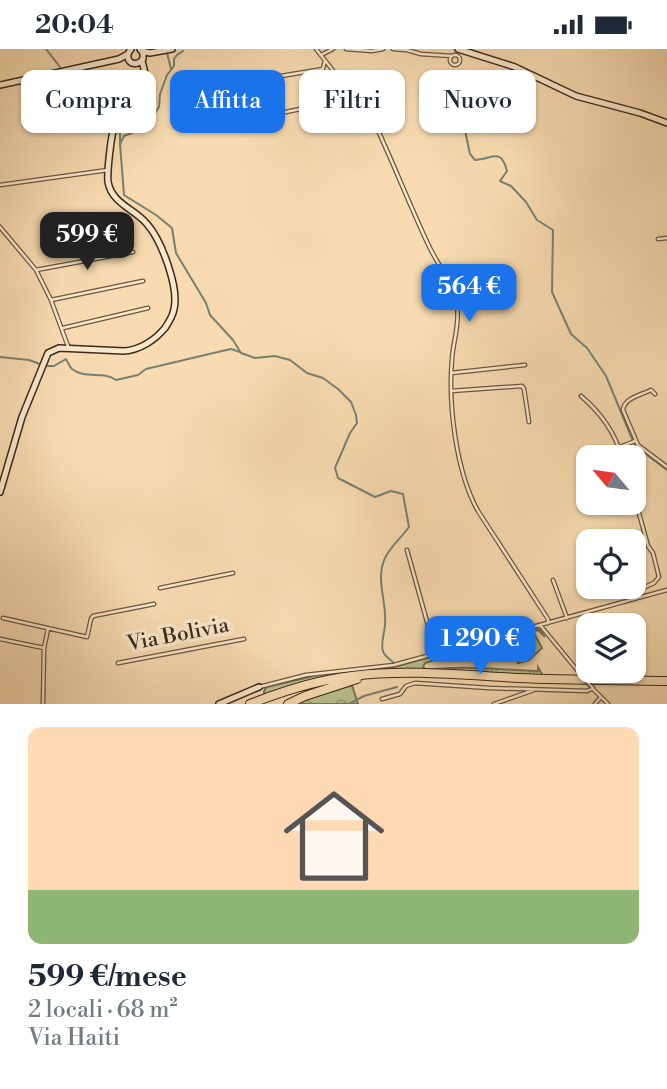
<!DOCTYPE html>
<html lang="it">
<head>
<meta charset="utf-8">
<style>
	:root { --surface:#fff; --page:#f2f2f3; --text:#1f2937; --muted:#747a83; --line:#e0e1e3; --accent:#1a73e8 }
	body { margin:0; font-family:"Libre Bodoni",serif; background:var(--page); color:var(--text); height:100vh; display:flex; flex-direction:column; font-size:26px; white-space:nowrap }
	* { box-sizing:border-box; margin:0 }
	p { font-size:23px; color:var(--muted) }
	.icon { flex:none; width:38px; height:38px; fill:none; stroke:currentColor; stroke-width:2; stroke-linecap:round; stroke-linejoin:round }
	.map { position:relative; height:655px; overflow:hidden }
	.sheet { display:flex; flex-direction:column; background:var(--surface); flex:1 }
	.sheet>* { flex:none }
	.guide { position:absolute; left:21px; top:21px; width:626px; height:63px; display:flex; gap:14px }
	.needle { width:46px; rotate:299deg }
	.controls { position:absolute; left:576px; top:396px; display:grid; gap:14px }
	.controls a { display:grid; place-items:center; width:70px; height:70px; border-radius:14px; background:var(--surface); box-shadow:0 2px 5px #0004; font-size:35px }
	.price { position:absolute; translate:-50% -60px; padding:0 16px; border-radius:14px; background:var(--accent); color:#fff; font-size:23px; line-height:46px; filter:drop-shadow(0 2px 4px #0008) }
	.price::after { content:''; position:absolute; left:50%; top:42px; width:21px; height:16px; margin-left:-10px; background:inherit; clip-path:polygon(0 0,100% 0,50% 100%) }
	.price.selected { background:#222; color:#fff }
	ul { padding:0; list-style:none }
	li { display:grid; align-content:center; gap:14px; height:371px; padding:0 28px }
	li+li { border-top:2px solid var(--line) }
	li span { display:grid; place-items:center; height:217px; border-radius:14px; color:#555 }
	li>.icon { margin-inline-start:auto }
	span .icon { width:126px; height:126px; fill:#fffc; stroke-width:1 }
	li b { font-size:30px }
	.pill { padding:0 24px; border-radius:14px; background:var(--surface); box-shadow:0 2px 5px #0004; font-size:24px; line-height:63px }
	.pill.selected { background:var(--accent); color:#fff }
	.status { display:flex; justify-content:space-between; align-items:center; height:49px; padding:0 35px; background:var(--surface); direction:ltr }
	.status svg { height:19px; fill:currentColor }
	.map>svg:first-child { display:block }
	.grass { fill:url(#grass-tufts); stroke:#7a7656; stroke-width:2 }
	.forest { fill:url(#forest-crowns); stroke:#7a7656; stroke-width:2 }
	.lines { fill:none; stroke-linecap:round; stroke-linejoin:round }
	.stream { stroke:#768173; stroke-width:2 }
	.street-casing { stroke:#6b5642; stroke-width:5 }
	.secondary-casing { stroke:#3c2a1d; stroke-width:8 }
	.highway-casing { stroke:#3c2a1d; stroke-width:10 }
	.street { stroke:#fae8cc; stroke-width:2.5 }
	.secondary { stroke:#fae8cc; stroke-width:5 }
	.highway { stroke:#f8dbb0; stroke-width:8 }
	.street-bridge-casing { stroke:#6b5642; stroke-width:5; stroke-linecap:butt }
	.street-bridge { stroke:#fae8cc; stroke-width:2.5 }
	.labels { text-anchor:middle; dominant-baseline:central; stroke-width:7; stroke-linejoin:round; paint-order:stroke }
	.street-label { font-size:21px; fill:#3c2a1d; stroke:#fae8cc }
</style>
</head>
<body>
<div class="status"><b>20:04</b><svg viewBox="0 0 49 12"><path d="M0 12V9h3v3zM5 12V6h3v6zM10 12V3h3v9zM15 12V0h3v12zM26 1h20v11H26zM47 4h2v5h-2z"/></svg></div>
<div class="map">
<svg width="667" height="655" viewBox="0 0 667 655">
	<defs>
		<pattern id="grass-tufts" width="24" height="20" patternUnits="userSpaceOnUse" patternTransform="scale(1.75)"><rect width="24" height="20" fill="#b8c18f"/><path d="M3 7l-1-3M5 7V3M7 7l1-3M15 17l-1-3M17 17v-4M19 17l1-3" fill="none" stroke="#979d74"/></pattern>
		<pattern id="forest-crowns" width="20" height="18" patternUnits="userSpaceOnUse" patternTransform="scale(1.75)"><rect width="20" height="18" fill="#b8c18f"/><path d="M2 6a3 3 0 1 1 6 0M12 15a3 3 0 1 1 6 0" fill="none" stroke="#979d74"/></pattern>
	</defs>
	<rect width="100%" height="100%" fill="#f8dbb0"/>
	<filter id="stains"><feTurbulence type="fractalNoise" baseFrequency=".00286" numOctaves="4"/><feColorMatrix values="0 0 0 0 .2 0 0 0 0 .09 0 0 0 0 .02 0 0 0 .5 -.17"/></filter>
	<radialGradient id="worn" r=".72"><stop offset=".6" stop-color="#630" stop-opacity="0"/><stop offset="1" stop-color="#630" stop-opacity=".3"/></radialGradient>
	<!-- grass -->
	<path class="grass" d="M537,579l3,2 5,7 -7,-7 -29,8 1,4 25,-7 7,13 -13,12 -11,3 -4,-5 -7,-1 -1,-7 5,-6 -5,-5 -81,24 -2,4 4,3c37,-5 74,0 111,1v-4l5,9 -165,-3 -113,23c-2,-4 -1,-6 2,-9l51,-12 72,-7z"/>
	<!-- forest -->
	<path class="forest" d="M352,636l6,19h-66z"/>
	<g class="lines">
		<!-- stream -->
		<path class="stream" d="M46,0l14,18
			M183,2l-6,4 -3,4v7l-7,9 -7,19 -1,13 -9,14 -8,8 -18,7 -4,8 4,51 32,20 16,13 4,25 30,50 4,12 23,25 8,13 14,5 20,-2 15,4 17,13 16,5 15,11 13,13 5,13 1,8 -7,10 -15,35 3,10 37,19 16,-6 12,3 6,33c-8,11 -18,19 -24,31 -10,22 2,43 0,66 0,8 -5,20 -2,27 1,5 8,9 11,12
			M167,4l4,16
			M116,77l4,8v9
			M464,77l6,28 5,6c17,-1 26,-13 32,11l-7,10 11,5 15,16 11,18 16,10 -1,62 19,42 16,14 19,28 29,70 32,24
			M0,308l29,3 11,4
			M45,317h9l12,-7c2,4 3,7 6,10 14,11 31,1 44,11l22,-5 8,-6 76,-18 9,-2 9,3
			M349,655l15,-8 33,-9"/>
		<!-- street casing -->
		<g class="street-casing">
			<path id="street" d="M316,0l19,24 21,17 6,7c24,47 43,98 66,147 9,20 26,40 29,62 3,18 -4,36 -5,53 -4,45 4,113 26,152l70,108v4
				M346,0l26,2 11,-2
				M393,0l14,1 14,4 31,2
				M321,6l12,-6
				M450 11a5 5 0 1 1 10 0a5 5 0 1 1-10 0Z
				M263,30l60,-10
				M219,77l105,-22 11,-1 3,-4c-5,-19 -22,-9 -13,-38
				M0,136l108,-15
				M0,178l36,43 15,30 18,49
				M658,190l9,-1
				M36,221l97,-18
				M51,251l92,-19
				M63,279l85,-20
				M451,324l74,-8
				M451,342l71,-5 2,3 5,33
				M655,345l-4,-4c-10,5 -27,8 -28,20l15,35 29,22
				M581,347c19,16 34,37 41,61
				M620,398l15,-6
				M407,501l29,104
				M553,531l14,38
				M160,539l73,-15
				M631,551v-7l23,-10 5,-6 -6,-24 -5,-7 -14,-51
				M3,569l84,19 4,-18 2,-3 61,-12
				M540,576l42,51
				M0,590l44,9
				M118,614l126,-24
				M259,638l47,-12 88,-10 273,-75
				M593,640l15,15
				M382,650l18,-5 6,-8 9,-3 74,5 98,3 6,-3
				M43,655l1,-56 4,-19
				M494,655l40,-14
				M595,655l6,-7"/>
		</g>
		<!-- secondary casing -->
		<g class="secondary-casing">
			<path id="secondary" d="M131,0c-9,10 3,21 12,10v-6l-3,-4
				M458,0l57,18 61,29 64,17 27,10
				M142,2l8,2 22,-4
				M0,36l119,-26 9,-5
				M0,443l22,-75 26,-64 11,-5 65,3c16,-1 31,-11 41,-23 4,-6 8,-12 9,-19 5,-21 -12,-68 -27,-85 -12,-15 -35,-20 -39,-42 -1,-10 3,-48 7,-58 6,-15 20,-31 28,-45l2,-6 -3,-12
				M219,655l40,-17"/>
		</g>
		<!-- highway casing -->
		<g class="highway-casing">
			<path id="highway" d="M250,655c33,-13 67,-24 102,-28 55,-7 111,-1 166,2 49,2 99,2 149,3
				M288,655l17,-8 52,-17"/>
		</g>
		<!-- street -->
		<use href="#street" class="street"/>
		<!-- secondary -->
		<use href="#secondary" class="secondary"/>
		<!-- highway -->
		<use href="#highway" class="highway"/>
		<!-- street-bridge casing -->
		<g class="street-bridge-casing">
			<path id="street-bridge" d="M582,627l10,11"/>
		</g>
		<!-- street-bridge -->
		<use href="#street-bridge" class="street-bridge"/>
	</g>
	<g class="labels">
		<!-- street labels -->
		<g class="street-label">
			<text transform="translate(178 586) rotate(-11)">Via Bolivia</text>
		</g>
	</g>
	<rect width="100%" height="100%" filter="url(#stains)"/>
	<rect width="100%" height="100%" fill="url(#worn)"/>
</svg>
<div class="controls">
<a><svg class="needle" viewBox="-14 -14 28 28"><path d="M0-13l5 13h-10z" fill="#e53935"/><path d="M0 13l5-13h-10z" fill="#747a83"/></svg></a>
<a><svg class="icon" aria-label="locate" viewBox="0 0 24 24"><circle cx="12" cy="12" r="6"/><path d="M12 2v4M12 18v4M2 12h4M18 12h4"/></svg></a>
<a><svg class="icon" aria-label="layers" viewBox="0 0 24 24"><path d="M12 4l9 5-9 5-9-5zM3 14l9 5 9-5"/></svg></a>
</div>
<b class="price selected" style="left:87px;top:223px">599 €</b>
<b class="price" style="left:469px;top:275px">564 €</b>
<b class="price" style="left:480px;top:627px">1 290 €</b>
<div class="guide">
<a class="pill">Compra</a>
<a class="pill selected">Affitta</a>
<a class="pill">Filtri</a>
<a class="pill">Nuovo</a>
</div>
</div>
<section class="sheet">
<ul>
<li><span style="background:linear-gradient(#ffd9b3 75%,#8fb573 0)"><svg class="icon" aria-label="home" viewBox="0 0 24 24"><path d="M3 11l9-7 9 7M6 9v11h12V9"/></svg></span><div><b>599 €/mese</b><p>2 locali · 68 m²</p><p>Via Haiti</p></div></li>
</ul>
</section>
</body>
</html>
